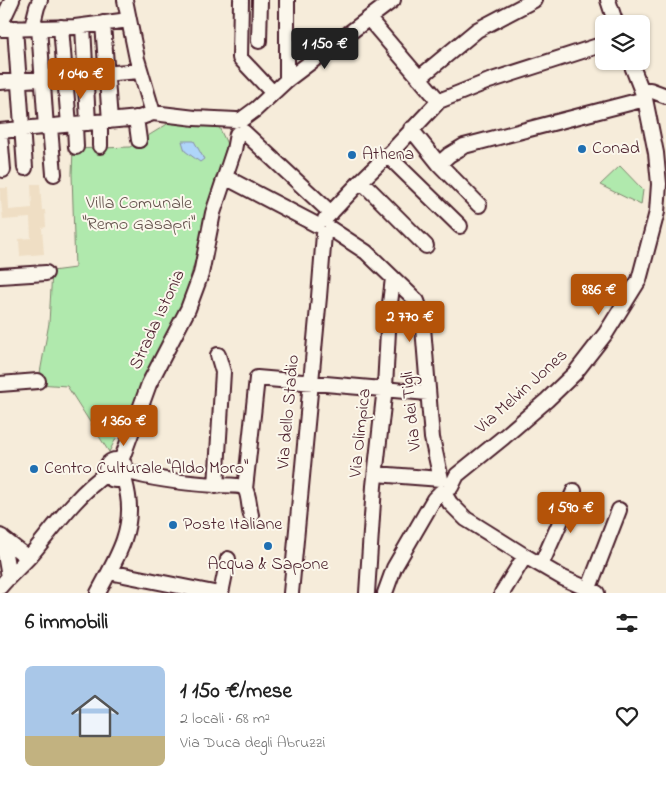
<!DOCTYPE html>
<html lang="it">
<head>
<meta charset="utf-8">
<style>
	:root { --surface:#fff; --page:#f2f2f2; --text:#222; --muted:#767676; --line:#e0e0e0; --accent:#b45309 }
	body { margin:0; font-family:"Indie Flower",sans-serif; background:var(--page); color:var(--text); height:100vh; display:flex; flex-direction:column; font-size:19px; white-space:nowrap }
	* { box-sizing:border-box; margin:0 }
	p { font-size:16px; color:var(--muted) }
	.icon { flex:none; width:28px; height:28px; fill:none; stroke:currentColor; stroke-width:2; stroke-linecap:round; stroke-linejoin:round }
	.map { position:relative; height:593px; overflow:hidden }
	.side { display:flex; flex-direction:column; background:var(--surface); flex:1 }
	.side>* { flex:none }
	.controls { position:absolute; left:595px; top:15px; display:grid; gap:10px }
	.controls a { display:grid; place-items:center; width:55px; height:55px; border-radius:8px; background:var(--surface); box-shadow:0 1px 4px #0004; font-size:25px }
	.price { position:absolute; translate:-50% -42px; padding:0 11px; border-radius:5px; background:var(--accent); color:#fff; font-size:16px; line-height:32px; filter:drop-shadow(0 1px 2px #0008) }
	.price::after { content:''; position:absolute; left:50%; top:30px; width:15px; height:11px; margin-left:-8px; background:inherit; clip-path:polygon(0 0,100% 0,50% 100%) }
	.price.active { background:#222; color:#fff }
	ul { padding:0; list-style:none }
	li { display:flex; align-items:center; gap:15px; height:125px; padding:0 25px }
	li+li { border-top:1px solid var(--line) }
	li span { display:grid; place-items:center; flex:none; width:140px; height:100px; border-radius:8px; color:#555 }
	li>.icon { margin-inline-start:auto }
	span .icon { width:60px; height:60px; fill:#fffc; stroke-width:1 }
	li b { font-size:21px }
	h2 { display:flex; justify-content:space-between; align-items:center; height:60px; padding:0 25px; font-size:21px }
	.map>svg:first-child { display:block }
	.built { fill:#efdec4 }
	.green { fill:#b0e9ad; stroke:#7d846c }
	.water { fill:#afd5f9; stroke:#878ca7 }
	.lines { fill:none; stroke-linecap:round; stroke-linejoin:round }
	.minor-casing { stroke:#4a1f2b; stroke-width:18 }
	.minor { stroke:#fbf7ec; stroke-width:14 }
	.poi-dot { fill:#1f6fb2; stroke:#fbf7ec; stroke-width:2 }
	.labels { text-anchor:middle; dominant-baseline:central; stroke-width:4; stroke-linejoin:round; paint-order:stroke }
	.poi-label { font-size:18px; fill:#4a1f2b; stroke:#fbf7ec; text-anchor:start }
	.park-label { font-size:18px; fill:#64524c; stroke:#fbf7ec }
	.street-label { font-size:18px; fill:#4a1f2b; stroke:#fbf7ec }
</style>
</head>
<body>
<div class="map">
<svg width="666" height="593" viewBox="0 0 666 593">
	<rect width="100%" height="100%" fill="#f6ecda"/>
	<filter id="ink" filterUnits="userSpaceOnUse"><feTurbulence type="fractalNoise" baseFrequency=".02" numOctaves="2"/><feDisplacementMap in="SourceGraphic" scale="10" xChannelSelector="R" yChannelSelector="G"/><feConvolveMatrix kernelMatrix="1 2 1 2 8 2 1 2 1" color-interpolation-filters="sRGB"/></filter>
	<g filter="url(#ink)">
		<!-- built -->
		<path class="built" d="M31,184h9l2,26h3l1,17 -4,1 2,26 -24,2 -1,-17 12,-1 -1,-20 -27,2 -2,-19 -1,-1v-12h8l1,22 23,-2z"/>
		<!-- green -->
		<path class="green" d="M169,123l50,4 8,17 -42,153 -47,99 -29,56 -42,-66 -29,-2 11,-61 3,-52 23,-3 -3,-94 1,-25 57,-2z
			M620,166l23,24 -2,15 -41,-20z"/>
		<!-- water -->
		<path class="water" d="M182,141h12l10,18 -4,3 -15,-11z"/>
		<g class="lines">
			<!-- minor casing -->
			<g class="minor-casing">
				<path id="minor" d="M125,0l12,59 16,54
					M241,0l-1,58 33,35
					M608,0l8,24
					M369,19l70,82
					M103,23l7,98
					M83,26l5,97
					M32,27l5,-20 3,-7
					M39,27l7,101
					M61,27l8,98
					M15,28l10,140
					M2,29l73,-2 54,-7
					M2,29l1,-10 9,-19
					M259,41l1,-41
					M419,78l58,-48 57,-30
					M287,80v-80
					M0,82l140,-11
					M642,91l8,-1 16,6
					M136,118l3,22
					M241,120l15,-11 31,-29 106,-80
					M75,125l1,22
					M50,127l4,47
					M411,129l28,35 10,-9 15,-9 181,-47
					M0,131l139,-13 14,-5 42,5 41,2
					M244,132l87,81
					M0,134l3,36
					M100,146v-24
					M387,155l73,71
					M439,164l40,41
					M225,177l92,48
					M361,181l65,65
					M325,219l36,-38 31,-30 47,-50 50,-20 115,-37
					M331,229l35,23 27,26 24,23 5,14 10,123 9,41 -65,-5
					M0,276l46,-3
					M0,384l38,-3
					M106 470a10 10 0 1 1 20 0a10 10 0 1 1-20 0Z
					M121,461l28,-77 39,-75 13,-35 12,-61 21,-63 3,-16
					M126,471c28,9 59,12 89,14 6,1 26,-1 30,4 4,5 4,19 6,26
					M216,486l7,-114 -5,-17
					M451,487l6,-12 47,-38 43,-37 28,-27 31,-40 33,-53 18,-68 2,-28 -3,-31 -11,-54 -15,-38
					M245,489l12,-111 171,15
					M444,493l6,10 16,16 59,37 38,22 34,15
					M0,536l28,22
					M2,537l7,40
					M541,565l33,-74
					M109,572l105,21
					M0,587c9,-11 20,-20 30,-31 23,-27 47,-62 76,-82
					M98,593c16,-31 36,-60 30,-97 -1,-6 -2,-13 -5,-19
					M221,593l7,-34
					M291,593l28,-296 5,-63
					M367,593l7,-107 11,-99 4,-75 4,-34
					M385,593l9,-25 40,-69 7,-7
					M502,593l23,-37
					M587,593l32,-83"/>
			</g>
			<!-- minor -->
			<use href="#minor" class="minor"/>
		</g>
	</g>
	<!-- markers -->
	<g class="poi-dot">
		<circle cx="582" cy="149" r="5"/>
		<circle cx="352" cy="155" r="5"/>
		<circle cx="34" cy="469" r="5"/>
		<circle cx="173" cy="525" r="5"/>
		<circle cx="268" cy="546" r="5"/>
	</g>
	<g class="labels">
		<!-- poi labels -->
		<g class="poi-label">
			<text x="592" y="149">Conad</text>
			<text x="362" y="155">Athena</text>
			<text x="44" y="469">Centro Culturale "Aldo Moro"</text>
			<text x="183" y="525">Poste Italiane</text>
			<text x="268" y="565" text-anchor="middle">Acqua &amp; Sapone</text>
		</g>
		<!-- park labels -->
		<g class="park-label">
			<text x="139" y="204">Villa Comunale<tspan x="139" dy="21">"Remo Gasapri"</tspan></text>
		</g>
		<!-- street labels -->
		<g class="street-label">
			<text transform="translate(158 320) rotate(-65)">Strada Istonia</text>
			<text transform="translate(522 392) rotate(-42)">Via Melvin Jones</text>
			<text transform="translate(412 411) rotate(-96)">Via dei Tigli</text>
			<text transform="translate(289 412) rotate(-85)">Via dello Stadio</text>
			<text transform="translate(361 433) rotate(-84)">Via Olimpica</text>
		</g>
	</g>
</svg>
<div class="controls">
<a><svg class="icon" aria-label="layers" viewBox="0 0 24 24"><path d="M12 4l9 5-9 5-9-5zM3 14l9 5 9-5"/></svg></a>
</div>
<b class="price active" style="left:325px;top:70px">1 150 €</b>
<b class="price" style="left:81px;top:100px">1 040 €</b>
<b class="price" style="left:599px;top:316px">886 €</b>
<b class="price" style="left:410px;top:343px">2 770 €</b>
<b class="price" style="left:124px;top:447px">1 360 €</b>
<b class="price" style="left:571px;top:534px">1 590 €</b>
</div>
<section class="side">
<h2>6 immobili<svg class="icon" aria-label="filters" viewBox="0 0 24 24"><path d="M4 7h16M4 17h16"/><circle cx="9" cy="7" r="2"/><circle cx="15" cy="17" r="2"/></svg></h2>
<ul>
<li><span style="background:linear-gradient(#a9c7e8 70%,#c2b280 0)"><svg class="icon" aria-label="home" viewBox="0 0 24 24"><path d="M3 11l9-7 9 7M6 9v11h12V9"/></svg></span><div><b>1 150 €/mese</b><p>2 locali · 68 m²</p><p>Via Duca degli Abruzzi</p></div><svg class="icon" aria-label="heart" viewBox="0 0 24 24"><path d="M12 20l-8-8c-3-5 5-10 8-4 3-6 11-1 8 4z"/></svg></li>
</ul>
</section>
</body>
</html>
